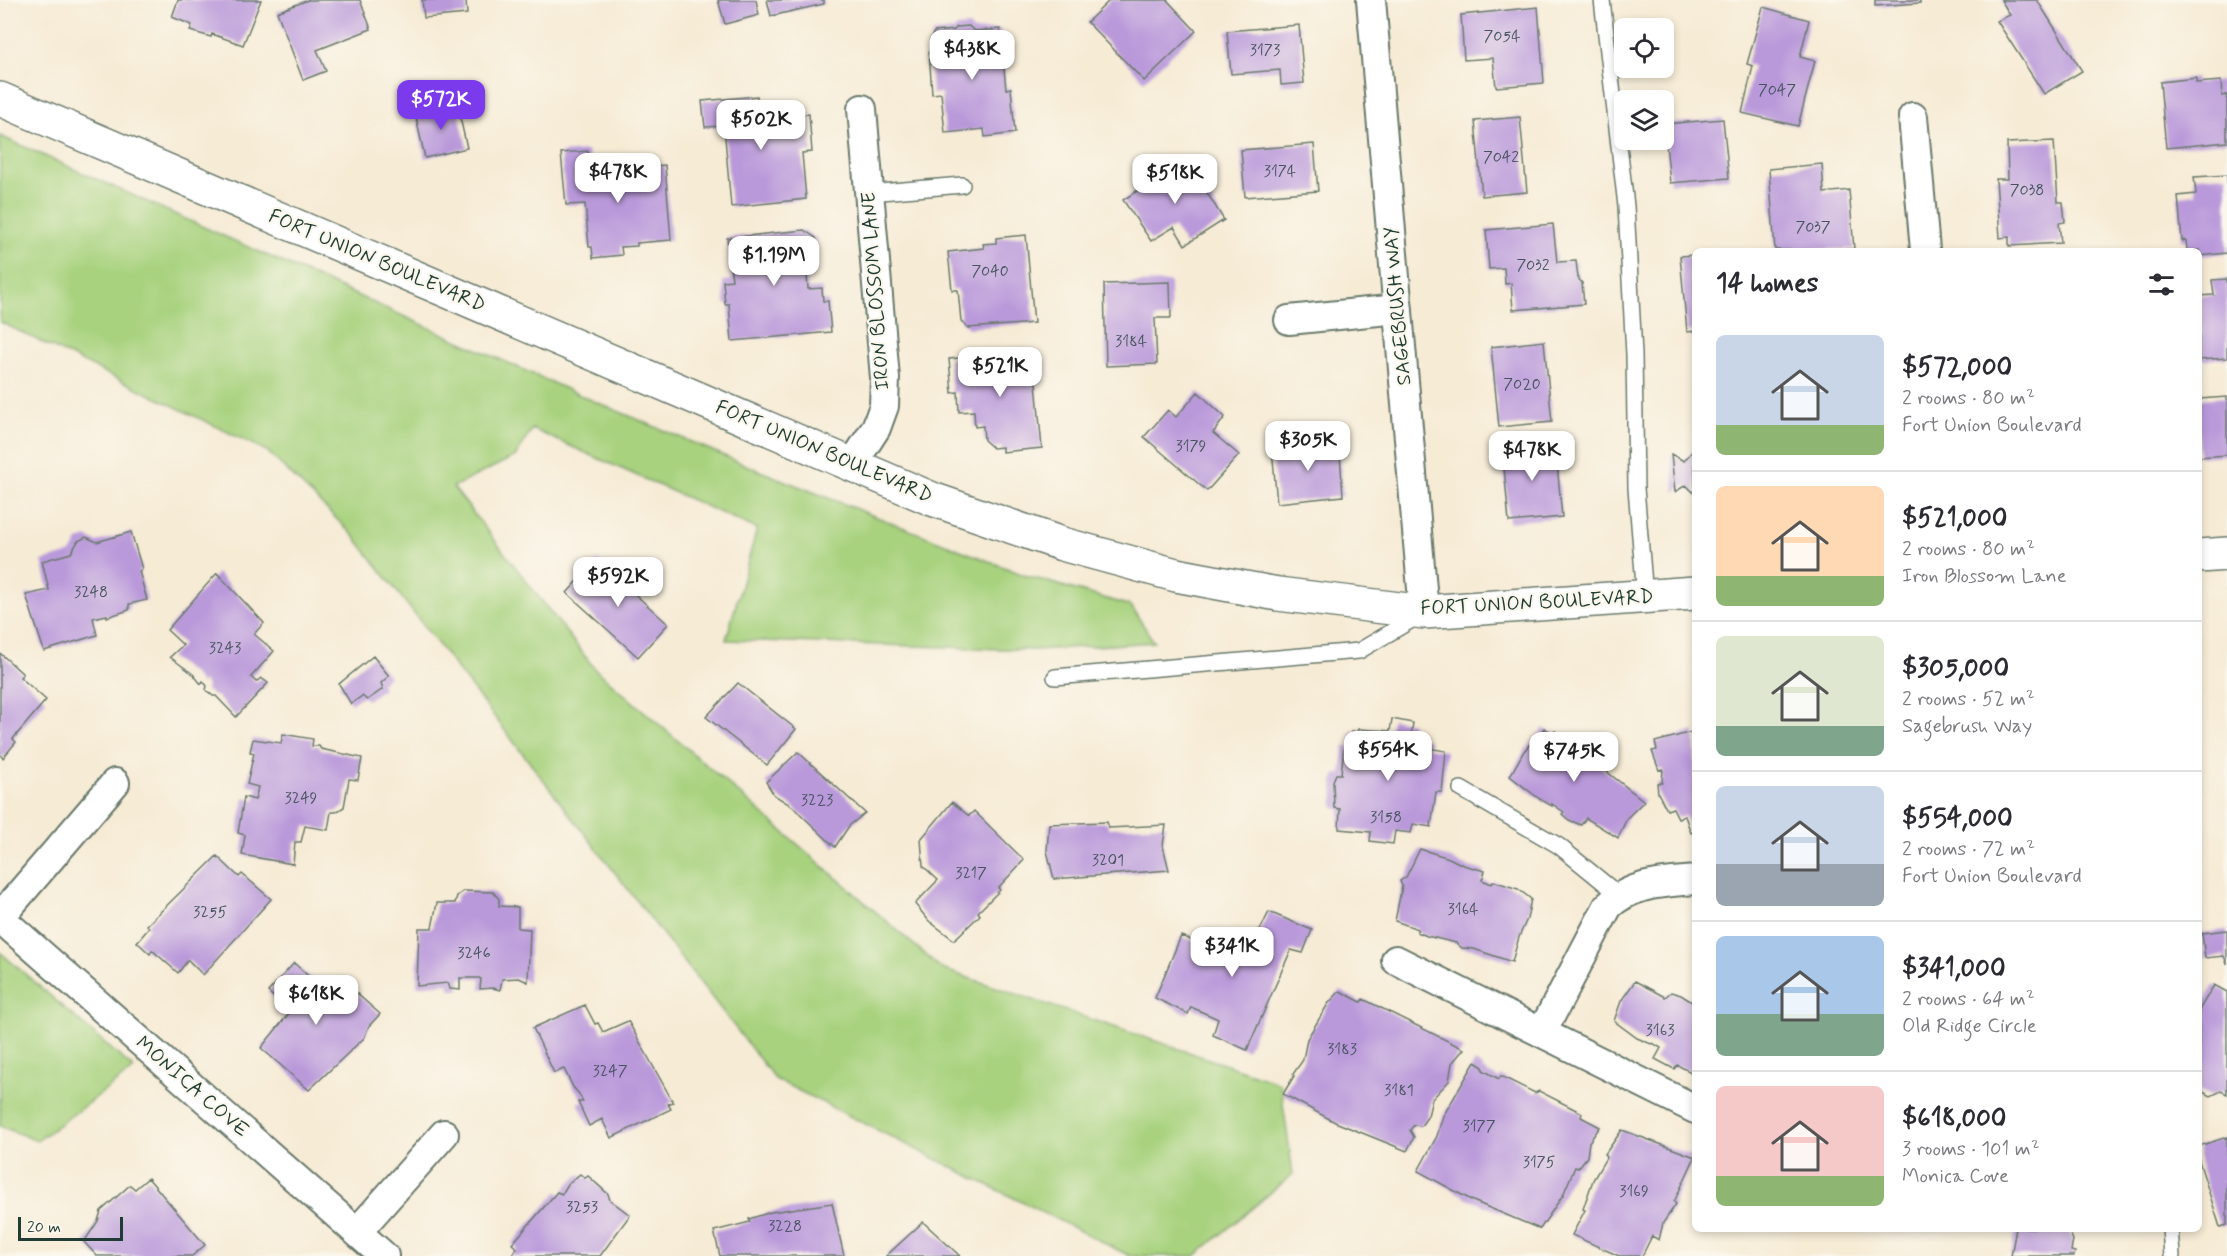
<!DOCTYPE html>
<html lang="en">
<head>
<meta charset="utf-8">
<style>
	:root { --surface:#fff; --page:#f7f7f7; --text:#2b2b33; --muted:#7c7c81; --line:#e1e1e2; --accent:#7c3aed }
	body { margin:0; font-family:Mynerve,sans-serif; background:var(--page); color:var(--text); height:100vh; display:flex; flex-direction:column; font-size:22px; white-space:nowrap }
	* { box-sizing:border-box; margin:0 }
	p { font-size:20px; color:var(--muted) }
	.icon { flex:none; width:33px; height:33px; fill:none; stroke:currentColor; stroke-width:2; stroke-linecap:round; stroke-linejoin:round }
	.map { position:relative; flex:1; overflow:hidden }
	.side { position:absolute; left:1692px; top:248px; width:510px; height:984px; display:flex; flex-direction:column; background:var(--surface); border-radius:9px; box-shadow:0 3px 9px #0003 }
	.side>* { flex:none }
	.tools { position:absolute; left:1614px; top:18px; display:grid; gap:12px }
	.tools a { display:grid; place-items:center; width:60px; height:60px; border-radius:9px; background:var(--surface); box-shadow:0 3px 9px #0003; font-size:30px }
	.scale { position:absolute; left:18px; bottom:15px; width:105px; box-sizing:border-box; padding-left:6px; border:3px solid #1f3d34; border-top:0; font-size:16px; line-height:21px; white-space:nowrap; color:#1f3d34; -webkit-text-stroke:4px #fbf7ec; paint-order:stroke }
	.price { position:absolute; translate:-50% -51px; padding:0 14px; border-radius:12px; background:#fff; color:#222; font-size:20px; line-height:39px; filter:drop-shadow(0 2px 3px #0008) }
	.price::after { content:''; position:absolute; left:50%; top:36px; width:18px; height:14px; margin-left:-9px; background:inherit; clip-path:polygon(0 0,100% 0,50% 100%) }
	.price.active { background:var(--accent); color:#fff }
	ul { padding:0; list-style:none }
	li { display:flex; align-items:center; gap:18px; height:150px; padding:0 24px }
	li+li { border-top:2px solid var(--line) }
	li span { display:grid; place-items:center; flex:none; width:168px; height:120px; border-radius:9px; color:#555 }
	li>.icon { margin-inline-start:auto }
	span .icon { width:72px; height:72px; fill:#fffc; stroke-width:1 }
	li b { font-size:26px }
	h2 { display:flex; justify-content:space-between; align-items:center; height:72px; padding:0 24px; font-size:26px }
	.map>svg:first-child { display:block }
	.green { fill:#a8d27e; stroke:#648859; stroke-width:1.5 }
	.building { fill:#b999da }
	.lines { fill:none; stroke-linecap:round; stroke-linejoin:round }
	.lane-casing { stroke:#6a7a6c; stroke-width:18 }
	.street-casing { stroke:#6a7a6c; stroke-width:32 }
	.secondary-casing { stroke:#6a7a6c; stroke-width:36 }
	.lane { stroke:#fff; stroke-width:15 }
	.street { stroke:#fff; stroke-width:28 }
	.secondary { stroke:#fff; stroke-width:33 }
	.labels { text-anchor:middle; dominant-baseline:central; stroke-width:4.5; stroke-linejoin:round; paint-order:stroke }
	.number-label { font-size:16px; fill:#46545e }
	.street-label { font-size:20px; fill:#1f3d34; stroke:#fbf7ec }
</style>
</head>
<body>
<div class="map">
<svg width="2227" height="1256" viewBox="0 0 2227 1256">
	<rect width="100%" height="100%" fill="#fbf7ec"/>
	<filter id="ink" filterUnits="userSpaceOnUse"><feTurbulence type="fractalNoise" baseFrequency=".0167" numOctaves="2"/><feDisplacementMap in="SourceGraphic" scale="12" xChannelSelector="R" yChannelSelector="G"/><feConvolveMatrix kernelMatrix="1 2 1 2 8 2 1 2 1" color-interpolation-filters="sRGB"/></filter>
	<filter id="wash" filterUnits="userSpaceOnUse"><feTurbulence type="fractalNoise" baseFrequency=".008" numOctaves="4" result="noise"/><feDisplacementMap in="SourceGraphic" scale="24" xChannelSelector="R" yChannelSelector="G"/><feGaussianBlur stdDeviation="1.35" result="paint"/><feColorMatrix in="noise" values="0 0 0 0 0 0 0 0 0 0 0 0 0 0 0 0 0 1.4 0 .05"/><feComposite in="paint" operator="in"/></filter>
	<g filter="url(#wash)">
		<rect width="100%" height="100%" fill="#f6ebd5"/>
		<!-- green -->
		<path class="green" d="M0,136l582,260 178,75 264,104 107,31 23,36 -118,8 -310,-10 31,-111 -225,-100 -16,27 -63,31 142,182 347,300 338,114 13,91 -98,82h-65l-355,-177 -421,-543 -87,-85 -267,-129z
			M0,952l134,117 -97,72 -37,-15z"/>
		<g id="blocks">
			<!-- building -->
			<path class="building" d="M178,0h83l-18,45 -31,-11 -1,3 -21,-6 2,-6 -20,-8z
				M308,0h52l11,29 -54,21 9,21 -23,9 -26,-68z
				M422,0h44l1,14 -43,4z
				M718,0h38l3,15 -34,9z
				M767,0h57v4l-53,12z
				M1110,0h57l29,31 -52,50 -57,-59z
				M1875,0h45v3l-45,3z
				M2001,0h36l45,71 -38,23 -47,-73 13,-6z
				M1538,7l6,76 -48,4 -3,-29 -29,2 -3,-45z
				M1763,7l46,13 -9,37 15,4 -17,65 -56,-13 11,-47 -6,-2z
				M1299,25l5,58 -23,2 -1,-15 -49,4 -4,-43z
				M969,26l5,5 26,-2 6,60 5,-1 4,45 -30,4 -1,-8 -39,4 -4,-40 -9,1 -3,-43h7l-5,-4 -1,-7 4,-8 20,-2 3,-3z
				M2196,78v5l25,-2 1,15 5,-1v47l-61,6 -6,-66z
				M757,96l2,22 50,-4 3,38 -10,1 4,46 -75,8 -7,-81 -19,1 -3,-26z
				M457,104l10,44 -42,10 -10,-45z
				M1520,117l7,75 -45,4 -7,-75z
				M1723,119l6,59 -59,5 -6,-59z
				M2054,141l4,61h5l2,20 -6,1 2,20 -52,3v-9l-9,1 -4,-59h12l-1,-36z
				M1314,144l4,47 -73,6 -4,-47z
				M588,151l2,21 75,-7 6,75 -34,3v3l-16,1 1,8 -29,3 -1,-11h-3l-4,-43 -19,1 -5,-52z
				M1186,159l38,61 -39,25 -11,-18 -23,14 -28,-41z
				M1822,164l2,29 25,-3 5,59 -79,1 -6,-81z
				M2227,175v78l-28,3v-6h-12l-1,-10 -4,1 -4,-45 18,-2 -2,-17z
				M1553,224l4,38 19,-1 2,17 4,5 2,21 -71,6 -2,-27 -6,1 -1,-16 -15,1 -3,-39z
				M804,230l12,8 1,13 -8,8h-3l2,30 14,-1 1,13h5l3,31 -99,9 -3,-37h-4l-2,-23 9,-1 -5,-42z
				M1026,235l8,88 -66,5 -7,-7 -3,-31h-6l-4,-38 36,-4 -1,-4 13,-1v-5z
				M1695,255v76l-8,1 -7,-76z
				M2227,279v79l-28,2v-64l15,-1 -2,-15z
				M1170,282l1,36h-16l2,46 -51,2 -2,-82z
				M1544,341l8,81 -53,5 -8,-80z
				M1033,351l9,97 -40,4v-5l-9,1 -9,-8 -1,-14 -8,1 -1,-16 -15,1 -1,-20 -6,1 -3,-34z
				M1198,392l27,25 -12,16 26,22 -32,36 -63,-54 24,-27 8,7z
				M2227,397v58l-28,2v-58z
				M1339,441l4,55 -66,7 -5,-54z
				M1555,442l7,75 -53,5 -7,-76z
				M1695,448v46l-9,-9 -11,7 -4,-38 13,7z
				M131,532l11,37 -3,2 8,29 -18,4v6l-22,7v-2l-14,3 4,17 -53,16 -18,-56 23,-5 -7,-29 29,-8 7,-12 8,-4 11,5z
				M597,560l71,64 -30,33 -71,-64z
				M217,573l47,50 -10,11 20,17 -23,26 5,5 5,-4 7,5 -32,34 -20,-21h-3l-7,-6 1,-4 -4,-5 -2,3 -8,-10 -23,-17 13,-12 -16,-15z
				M0,653l23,21 -3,3 26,23 -33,39 3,3 -13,16 -3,-3z
				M373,656l16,20 -8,7 2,6 -16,11 -5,-4 -11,8 -12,-20z
				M738,683l58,46 -29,36 -61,-48z
				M1392,719l21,4 -2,13 18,4 -1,8 18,3 -4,41h-6l-5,35 -18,-3 -2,9 -16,-2 -2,13 -23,-3 1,-9 -32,-3 1,-20 -6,-1 -1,-27 3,-7h5l3,-27h7v-15h6l1,-3 32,2z
				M1544,728l9,5 2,-2 89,70 -17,17 -9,20 -32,-20 -5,7 -12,-5 -7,-6 2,-2 -12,-8v2l-14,-8 -28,-22 14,-25z
				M1695,731v100l-4,2 -6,-17 -7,2 -5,-10 -6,2 -9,-17 -1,-10h5l1,-14 -4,1 -7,-19 5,-1 -2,-8z
				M283,734l30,5 -1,7h7l2,3 41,9 -4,22 -9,-1 -5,28 -8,5h-5l-3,18 -23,-4 -4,16h-6l-2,22 -51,-9 3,-20 -7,-2 6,-36 11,3 3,-13 -11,-3 7,-31 -4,-1 3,-13 28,4z
				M798,752l67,61 -16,13 -14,21 -43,-41 -18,-11 -8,-13z
				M952,802l17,14 5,-5 50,49 -26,28 2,2 -22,22 2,3 -26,25 -25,-19 -14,-17 23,-24 -15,-14 -2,-27z
				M1107,822l2,6 57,-3 -3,21 6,24 -115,9 -7,-28 2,-27z
				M1420,849l29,9 14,7 22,6 -3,9 10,4 1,-3 25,8 13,10 -4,20 -8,18 -7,25 -38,-13 -12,-1 -6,-5 -29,-7 -10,-4 1,-3 -23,-8 7,-35 -2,-5 6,-4z
				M217,856l22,21 3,-3 29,25 -68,76 -15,-15 -10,13 -26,-23 -2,4 -13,-12 12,-14 -2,-3z
				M464,891l29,1 6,7v7l19,1v21l12,1 -2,53 -9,-4 -17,1 -2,11 -7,-2 -13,1 1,-10 -2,-1h-19v12l-10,-1 -2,-6 -31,3 2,-58h13l5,-25h18l2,-7z
				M1269,912l43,18 -9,23 -12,-3 -44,100 -34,-15 5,-16 -27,-12 -3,7 -33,-16 26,-62 61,24 16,-30h2z
				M2227,930v34l-3,-8 -19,2 -3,-25z
				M294,963l21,19 3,-1 20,11 9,-7 33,29 -11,12 -5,12 -55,52 -48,-42 29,-36 -22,-20z
				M1635,981l30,16 6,-5 10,3 14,9v70l-18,-9 -3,4 -19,-10 6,-11 -8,-5 -2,1 -14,-6 -23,-17 7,-20z
				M2214,985l13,7v102l-6,-3 -10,5 -12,-6v-80z
				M1340,991l21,11 2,-3 101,50 -12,14 -3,18 -17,18 -4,17 -7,10 -7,-1 -4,5 4,7 -7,14 -72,-29 -52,-28 11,-18 -1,-2 10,-14 4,-21 21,-35z
				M585,1005l10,19 3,-1 5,9 25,-11 45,81 -5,2 3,5 -60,29 -9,-19 -13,7 -11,-24h5l-4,-8 -6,-7 -9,-18 -10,4 -21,-45z
				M1475,1062l8,5v3l16,9 2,-3 34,17 4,-2 43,22 -1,4 19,10 -11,15 -2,15 -9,11 -3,-1 -12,28 -23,34 -67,-28 -55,-30 19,-35 6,-20z
				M1622,1130l73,27 -21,45 2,2 -13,19 -4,17 -7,-4 -10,20h-23l-47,-21 13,-25 -2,-1 10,-29 13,-22 -1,-4z
				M2227,1137v88l-7,2 -21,-66v-15z
				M580,1174l5,4 3,-2 20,18 2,6 20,15 -30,41h-88l5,-8 -5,-4 45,-52 5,2 6,-10z
				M148,1178l57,67 -13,11h-95l-13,-14 14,-21 3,-10 29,-26 5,4z
				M832,1203l12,53h-124l-6,-25 36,-9 -1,-3 22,-7z
				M923,1222l37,34h-74z
				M2016,1228h60v4l-7,-1 4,9 -2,11 4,1 -1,4h-63z"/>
		</g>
	</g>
	<g filter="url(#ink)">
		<use href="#blocks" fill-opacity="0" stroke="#6a7a6c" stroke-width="1.5"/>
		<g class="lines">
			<!-- lane casing -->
			<g class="lane-casing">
				<path id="lane" d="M1602,0l24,206 8,148 2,134 9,109
					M869,193l93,-8
					M1055,677l304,-26 61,-36
					M1461,789l98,57 60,49
					M2170,1228l2,28"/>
			</g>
			<!-- street casing -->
			<g class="street-casing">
				<path id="street" d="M1371,0l53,612
					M1913,117l12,133
					M1289,320l109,-11
					M852,465l24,-37 8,-22 1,-28 -23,-269
					M0,917l115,-134
					M0,918l384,338
					M1396,960l299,149
					M1542,1032l66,-126c24,-23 55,-23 87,-26
					M357,1232l87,-98"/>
			</g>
			<!-- secondary casing -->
			<g class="secondary-casing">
				<path id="secondary" d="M0,99l932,400 130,45 114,31 102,19 146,18 271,-19
					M2199,556l28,-2"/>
			</g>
			<!-- lane -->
			<use href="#lane" class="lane"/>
			<!-- street -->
			<use href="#street" class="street"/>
			<!-- secondary -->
			<use href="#secondary" class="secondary"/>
		</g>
	</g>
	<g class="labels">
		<!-- number labels -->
		<g class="number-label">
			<text x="1502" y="36">7054</text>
			<text x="1265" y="50">3173</text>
			<text x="1777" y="90">7047</text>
			<text x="1501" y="157">7042</text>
			<text x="1280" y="171">3174</text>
			<text x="2027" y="190">7038</text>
			<text x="1813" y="227">7037</text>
			<text x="1533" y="265">7032</text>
			<text x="990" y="271">7040</text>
			<text x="1131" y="341">3184</text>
			<text x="1522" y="384">7020</text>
			<text x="1191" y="446">3179</text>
			<text x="91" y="592">3248</text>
			<text x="225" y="648">3243</text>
			<text x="301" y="798">3249</text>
			<text x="817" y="800">3223</text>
			<text x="1386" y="817">3158</text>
			<text x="1108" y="860">3201</text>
			<text x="971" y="873">3217</text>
			<text x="1463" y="909">3164</text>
			<text x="210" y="912">3255</text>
			<text x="474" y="953">3246</text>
			<text x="1660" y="1030">3163</text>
			<text x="1342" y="1049">3183</text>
			<text x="610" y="1071">3247</text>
			<text x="1399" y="1090">3181</text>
			<text x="1479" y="1126">3177</text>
			<text x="1539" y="1162">3175</text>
			<text x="1634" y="1191">3169</text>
			<text x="582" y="1207">3253</text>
			<text x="785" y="1226">3228</text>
		</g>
		<!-- street labels -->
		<g class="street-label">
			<text transform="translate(377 261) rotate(23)">FORT UNION BOULEVARD</text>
			<text transform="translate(876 291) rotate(-94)">IRON BLOSSOM LANE</text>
			<text transform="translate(1398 306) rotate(-95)">SAGEBRUSH WAY</text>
			<text transform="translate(824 452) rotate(23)">FORT UNION BOULEVARD</text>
			<text transform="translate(1537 603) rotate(-3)">FORT UNION BOULEVARD</text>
			<text transform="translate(192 1087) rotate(41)">MONICA COVE</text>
		</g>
	</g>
</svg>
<div class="tools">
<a><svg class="icon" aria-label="locate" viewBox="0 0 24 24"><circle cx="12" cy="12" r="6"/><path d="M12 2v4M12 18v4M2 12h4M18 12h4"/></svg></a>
<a><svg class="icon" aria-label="layers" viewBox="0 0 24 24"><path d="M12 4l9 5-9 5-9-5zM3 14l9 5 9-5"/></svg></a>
</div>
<div class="scale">20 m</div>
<b class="price" style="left:972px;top:81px">$438K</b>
<b class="price active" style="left:441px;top:131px">$572K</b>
<b class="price" style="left:761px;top:151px">$502K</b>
<b class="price" style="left:618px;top:204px">$478K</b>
<b class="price" style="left:1175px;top:205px">$518K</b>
<b class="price" style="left:774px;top:287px">$1.19M</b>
<b class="price" style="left:1000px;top:398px">$521K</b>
<b class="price" style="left:1308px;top:472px">$305K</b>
<b class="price" style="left:1532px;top:482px">$478K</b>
<b class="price" style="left:618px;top:608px">$592K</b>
<b class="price" style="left:1388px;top:782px">$554K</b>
<b class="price" style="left:1574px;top:783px">$745K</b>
<b class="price" style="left:1232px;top:978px">$341K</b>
<b class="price" style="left:316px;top:1026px">$618K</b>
<section class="side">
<h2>14 homes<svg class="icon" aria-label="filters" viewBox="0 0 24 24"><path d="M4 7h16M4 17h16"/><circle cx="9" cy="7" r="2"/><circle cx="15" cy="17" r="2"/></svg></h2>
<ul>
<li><span style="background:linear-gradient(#c9d6e8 75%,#8fb573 0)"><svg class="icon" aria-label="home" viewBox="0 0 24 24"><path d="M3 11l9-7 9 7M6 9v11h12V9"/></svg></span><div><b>$572,000</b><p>2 rooms · 80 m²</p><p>Fort Union Boulevard</p></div></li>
<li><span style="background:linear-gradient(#ffd9b3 75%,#8fb573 0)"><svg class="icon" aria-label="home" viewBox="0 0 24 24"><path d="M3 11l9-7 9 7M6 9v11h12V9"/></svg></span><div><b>$521,000</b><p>2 rooms · 80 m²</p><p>Iron Blossom Lane</p></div></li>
<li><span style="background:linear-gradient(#dfe7d0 75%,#7fa58c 0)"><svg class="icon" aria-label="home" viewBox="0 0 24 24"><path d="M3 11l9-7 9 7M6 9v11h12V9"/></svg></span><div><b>$305,000</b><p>2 rooms · 52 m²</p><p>Sagebrush Way</p></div></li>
<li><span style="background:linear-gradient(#c9d6e8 65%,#9aa5b1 0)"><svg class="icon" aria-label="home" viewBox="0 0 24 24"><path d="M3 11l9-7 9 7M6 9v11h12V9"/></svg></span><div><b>$554,000</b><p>2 rooms · 72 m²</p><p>Fort Union Boulevard</p></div></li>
<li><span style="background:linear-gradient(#a9c7e8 65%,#7fa58c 0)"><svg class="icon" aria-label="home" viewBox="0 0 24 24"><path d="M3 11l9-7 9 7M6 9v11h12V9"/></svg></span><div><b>$341,000</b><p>2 rooms · 64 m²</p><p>Old Ridge Circle</p></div></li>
<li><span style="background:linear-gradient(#f6c9c9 75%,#8fb573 0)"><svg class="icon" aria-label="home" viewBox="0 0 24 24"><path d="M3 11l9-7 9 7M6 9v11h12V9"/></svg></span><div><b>$618,000</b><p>3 rooms · 101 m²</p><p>Monica Cove</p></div></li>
</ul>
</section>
</div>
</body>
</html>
